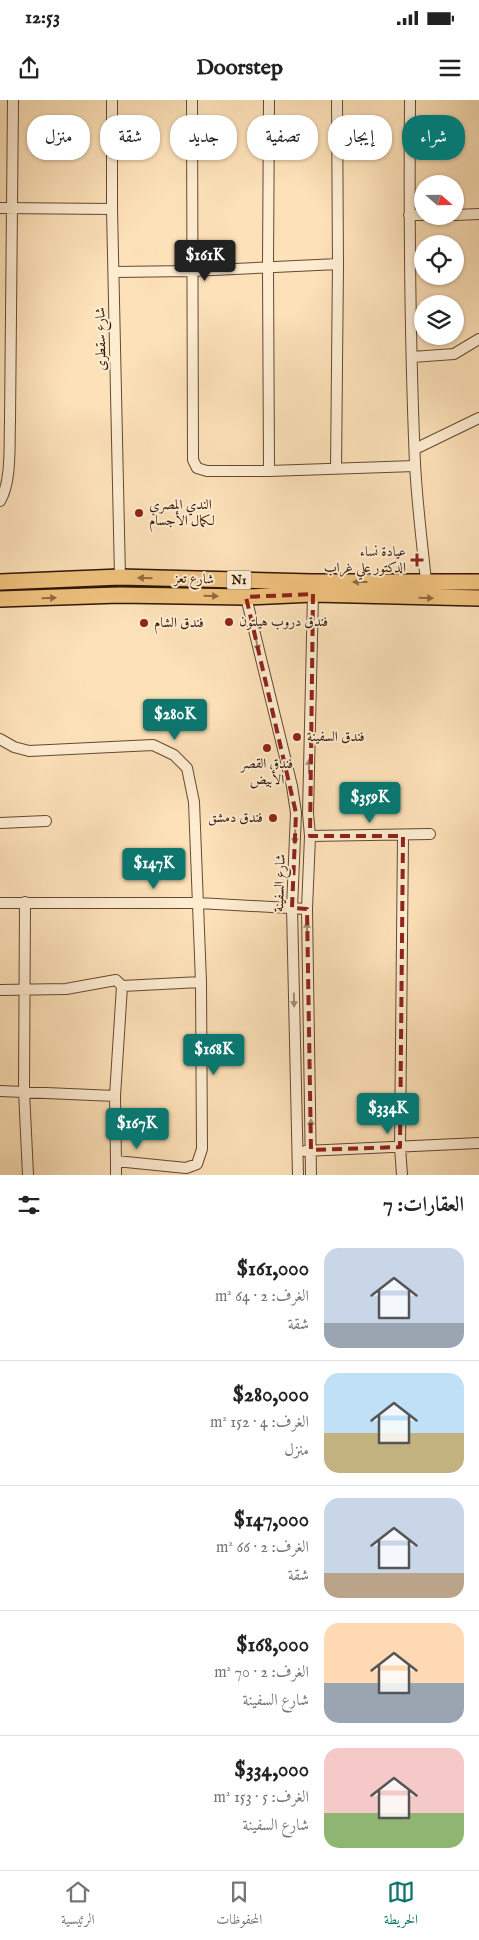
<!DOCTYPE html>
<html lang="ar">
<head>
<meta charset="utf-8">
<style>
	:root { --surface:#fff; --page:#f2f2f2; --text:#222; --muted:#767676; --line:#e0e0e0; --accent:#0f766e }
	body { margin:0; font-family:"IM FELL English",Amiri,serif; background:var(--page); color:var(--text); direction:rtl; height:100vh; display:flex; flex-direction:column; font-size:19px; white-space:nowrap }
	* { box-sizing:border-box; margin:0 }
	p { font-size:16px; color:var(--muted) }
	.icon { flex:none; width:28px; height:28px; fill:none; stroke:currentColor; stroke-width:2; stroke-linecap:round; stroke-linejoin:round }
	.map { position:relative; height:1075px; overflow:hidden; direction:ltr }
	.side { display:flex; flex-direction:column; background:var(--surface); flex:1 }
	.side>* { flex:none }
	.top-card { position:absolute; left:15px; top:15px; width:450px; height:45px; direction:rtl; display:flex; gap:10px }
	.needle { width:32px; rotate:110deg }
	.tools { position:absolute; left:414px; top:75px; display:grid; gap:10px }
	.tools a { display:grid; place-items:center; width:50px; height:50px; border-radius:50%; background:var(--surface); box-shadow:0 1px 4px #0004; font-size:25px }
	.price { position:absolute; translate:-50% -42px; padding:0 11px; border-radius:5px; background:var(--accent); color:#fff; font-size:16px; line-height:32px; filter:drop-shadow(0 1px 2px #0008) }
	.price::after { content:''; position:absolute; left:50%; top:30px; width:15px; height:11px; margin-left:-8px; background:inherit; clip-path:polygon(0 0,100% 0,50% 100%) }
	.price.current { background:#222; color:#fff }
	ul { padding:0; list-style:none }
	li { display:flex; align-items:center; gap:15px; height:125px; padding:0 15px }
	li+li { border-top:1px solid var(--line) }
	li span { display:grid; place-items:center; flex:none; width:140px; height:100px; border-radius:15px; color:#555 }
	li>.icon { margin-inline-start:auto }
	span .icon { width:60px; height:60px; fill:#fffc; stroke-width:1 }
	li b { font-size:21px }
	h2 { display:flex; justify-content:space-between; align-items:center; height:60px; padding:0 15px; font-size:21px }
	.chip { padding:0 18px; border-radius:20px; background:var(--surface); box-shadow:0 1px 4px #0004; font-size:18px; line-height:45px }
	.chip.current { background:var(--accent); color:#fff }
	.status { display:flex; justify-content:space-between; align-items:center; height:35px; padding:0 25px; background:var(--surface); direction:ltr }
	.status svg { height:14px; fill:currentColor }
	header { display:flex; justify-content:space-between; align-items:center; height:65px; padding:0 15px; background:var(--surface); font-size:22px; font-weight:700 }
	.tab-bar { display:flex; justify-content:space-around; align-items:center; height:70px; border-top:1px solid var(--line); background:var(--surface); font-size:14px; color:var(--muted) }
	.tab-bar a { display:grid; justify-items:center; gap:2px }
	.tab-bar .current { color:var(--accent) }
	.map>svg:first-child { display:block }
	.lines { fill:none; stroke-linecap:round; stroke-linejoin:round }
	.minor-casing { stroke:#634933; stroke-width:12 }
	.highway-casing { stroke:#301607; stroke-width:18 }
	.minor { stroke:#feecd1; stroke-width:10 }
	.highway { stroke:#eec07c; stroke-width:15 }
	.oneway { fill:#8f6b42 }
	.oneway2 { fill:#a18c76 }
	.marked { fill:none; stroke:#8f2418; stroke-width:4; stroke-dasharray:10 6; stroke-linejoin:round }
	.poi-dot { fill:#8f2418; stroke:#feecd1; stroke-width:2 }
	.labels { text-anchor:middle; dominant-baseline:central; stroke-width:4; stroke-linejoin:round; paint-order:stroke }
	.shield { fill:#feecd1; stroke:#6e5644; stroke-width:1 }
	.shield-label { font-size:12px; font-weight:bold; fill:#301607 }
	.street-label { font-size:14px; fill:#301607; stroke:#feecd1 }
	.poi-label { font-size:14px; fill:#301607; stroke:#feecd1; text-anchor:start }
</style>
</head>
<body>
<div class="status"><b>12:53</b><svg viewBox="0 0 49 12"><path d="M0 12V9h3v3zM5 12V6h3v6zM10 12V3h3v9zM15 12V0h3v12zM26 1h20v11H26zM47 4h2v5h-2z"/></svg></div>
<header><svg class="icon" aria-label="menu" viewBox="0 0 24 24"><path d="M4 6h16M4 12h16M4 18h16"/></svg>Doorstep<svg class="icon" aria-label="share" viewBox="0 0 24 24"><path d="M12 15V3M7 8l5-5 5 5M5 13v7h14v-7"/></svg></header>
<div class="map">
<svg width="479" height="1075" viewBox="0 0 479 1075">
	<rect width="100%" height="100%" fill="#fde1b8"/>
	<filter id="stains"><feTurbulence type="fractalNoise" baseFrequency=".004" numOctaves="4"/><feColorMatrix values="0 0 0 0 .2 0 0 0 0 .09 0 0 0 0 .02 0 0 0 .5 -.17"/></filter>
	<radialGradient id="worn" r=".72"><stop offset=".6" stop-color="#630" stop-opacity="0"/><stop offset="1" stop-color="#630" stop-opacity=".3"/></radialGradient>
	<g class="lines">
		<!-- minor casing -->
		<g class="minor-casing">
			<path id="minor" d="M112,0v109l8,368
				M192,0l1,360 4,8 10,3h62l146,-5
				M269,0l-1,168 1,203
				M410,0c-1,121 0,243 5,364 2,39 7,78 11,117
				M0,108l112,1
				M409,115h13
				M455,115l24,-1
				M114,172l78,-1 146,-7
				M412,257l42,-3 25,-15
				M415,349l64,-31
				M336,368l2,-204 -1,-164
				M0,401c12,-19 9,-58 10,-80l3,-321
				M246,497l46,189 4,27 -4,95 6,267
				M0,639l14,8 15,4 124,-6 21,10 13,13 7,34 7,180 -79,4 -7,110
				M0,723l46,-2
				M310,736l120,-2
				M25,802l-1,189 4,84
				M0,803h198l109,6
				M0,890l66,-1 50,-9 6,6
				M0,991l115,5 1,65
				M305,1051l174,-8
				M116,1075v-14l70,7 11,-4 5,-15 -1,-167
				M311,1075l-4,-266 3,-73 -2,-23 5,-219
				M402,1075l-2,-28 3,-311"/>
		</g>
		<!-- highway casing -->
		<g class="highway-casing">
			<path id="highway" d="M0,482l120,-5 192,5h167
				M0,499l119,-4 127,2 67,-3 166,4"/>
		</g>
		<!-- minor -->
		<use href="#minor" class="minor"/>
		<!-- highway -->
		<use href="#highway" class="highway"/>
	</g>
	<!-- one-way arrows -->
	<defs><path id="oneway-solid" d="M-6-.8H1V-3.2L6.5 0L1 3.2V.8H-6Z" transform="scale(1.25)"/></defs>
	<g class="oneway">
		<use href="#oneway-solid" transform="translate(145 478) rotate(-178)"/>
		<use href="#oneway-solid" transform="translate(360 482) rotate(180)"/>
		<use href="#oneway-solid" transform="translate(211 496) rotate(1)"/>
		<use href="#oneway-solid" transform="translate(49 498) rotate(-2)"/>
		<use href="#oneway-solid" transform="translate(426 498) rotate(1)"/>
	</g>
	<g class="oneway2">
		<use href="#oneway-solid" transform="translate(257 544) rotate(77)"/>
		<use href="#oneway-solid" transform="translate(309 666) rotate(-89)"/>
		<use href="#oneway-solid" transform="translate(295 737) rotate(92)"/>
		<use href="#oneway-solid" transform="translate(307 829) rotate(-91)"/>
		<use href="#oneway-solid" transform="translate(294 900) rotate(89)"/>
		<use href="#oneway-solid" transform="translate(311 1026) rotate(-91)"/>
	</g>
	<!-- marked area -->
	<path class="marked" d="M313,494l-3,242h93l-3,311 -89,3 -4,-241 -15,-1 4,-95 -50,-216z"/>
	<!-- markers -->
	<g class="poi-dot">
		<circle cx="139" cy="413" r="5"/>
		<path d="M414.5 452.5h5v5h5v5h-5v5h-5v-5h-5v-5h5z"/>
		<circle cx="229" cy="522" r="5"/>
		<circle cx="144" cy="523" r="5"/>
		<circle cx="297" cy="637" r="5"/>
		<circle cx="267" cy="648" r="5"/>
		<circle cx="273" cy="718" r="5"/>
	</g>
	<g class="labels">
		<!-- shield labels -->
		<rect class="shield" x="226.5" y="470.5" width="25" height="19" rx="4"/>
		<g class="shield-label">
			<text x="239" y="480">N1</text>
		</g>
		<!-- street labels -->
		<g class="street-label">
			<text transform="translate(101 239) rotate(-91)">شارع سقطرى</text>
			<text transform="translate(194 479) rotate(2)">شارع تعز</text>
			<text transform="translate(280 783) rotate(-88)">شارع السفينة</text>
		</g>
		<!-- poi labels -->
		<g class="poi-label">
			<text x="149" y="405">الندي المصري<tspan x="149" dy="16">لكمال الأجسام</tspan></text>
			<text x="406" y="452" text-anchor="end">عيادة نساء<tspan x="406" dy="16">الدكتور علي غراب</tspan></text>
			<text x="239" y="522">فندق دروب هيلتون</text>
			<text x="154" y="523">فندق الشام</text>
			<text x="307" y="637">فندق السفينة</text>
			<text x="267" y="664" text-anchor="middle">فندق القصر<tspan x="267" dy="16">الأبيض</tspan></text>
			<text x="263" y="718" text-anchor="end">فندق دمشق</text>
		</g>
	</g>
	<rect width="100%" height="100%" filter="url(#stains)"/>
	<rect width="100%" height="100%" fill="url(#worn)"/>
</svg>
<div class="tools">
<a><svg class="needle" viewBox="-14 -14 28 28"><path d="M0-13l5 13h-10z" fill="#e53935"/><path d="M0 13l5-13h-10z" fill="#767676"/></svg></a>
<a><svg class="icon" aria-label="locate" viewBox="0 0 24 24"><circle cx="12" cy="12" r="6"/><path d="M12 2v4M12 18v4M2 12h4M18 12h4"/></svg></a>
<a><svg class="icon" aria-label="layers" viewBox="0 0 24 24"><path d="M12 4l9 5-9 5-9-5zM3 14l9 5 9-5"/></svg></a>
</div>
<b class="price current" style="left:205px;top:182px">$161K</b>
<b class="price" style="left:175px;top:641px">$280K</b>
<b class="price" style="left:370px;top:724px">$359K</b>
<b class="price" style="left:154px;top:790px">$147K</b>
<b class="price" style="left:214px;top:976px">$168K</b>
<b class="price" style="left:388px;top:1035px">$334K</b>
<b class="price" style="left:137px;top:1050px">$167K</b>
<div class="top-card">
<a class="chip current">شراء</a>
<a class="chip">إيجار</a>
<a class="chip">تصفية</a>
<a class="chip">جديد</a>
<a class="chip">شقة</a>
<a class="chip">منزل</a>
</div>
</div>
<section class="side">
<h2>العقارات: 7<svg class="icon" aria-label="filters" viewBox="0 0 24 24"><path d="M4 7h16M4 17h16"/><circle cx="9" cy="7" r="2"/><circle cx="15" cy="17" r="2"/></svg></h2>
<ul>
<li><span style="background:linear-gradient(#c9d6e8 75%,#9aa5b1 0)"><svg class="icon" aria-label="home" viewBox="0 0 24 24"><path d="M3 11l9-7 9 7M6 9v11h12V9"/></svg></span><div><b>$161,000</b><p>الغرف: 2 · 64 m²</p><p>شقة</p></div></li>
<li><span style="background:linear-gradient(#bfe0f5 60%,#c2b280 0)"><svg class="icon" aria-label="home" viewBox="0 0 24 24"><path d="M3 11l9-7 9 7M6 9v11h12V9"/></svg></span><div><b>$280,000</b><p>الغرف: 4 · 152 m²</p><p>منزل</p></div></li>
<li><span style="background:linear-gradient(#c9d6e8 75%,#b9a48a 0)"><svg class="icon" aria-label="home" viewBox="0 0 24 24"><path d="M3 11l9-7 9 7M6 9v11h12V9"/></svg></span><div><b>$147,000</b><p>الغرف: 2 · 66 m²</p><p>شقة</p></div></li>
<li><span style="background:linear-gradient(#ffd9b3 60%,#9aa5b1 0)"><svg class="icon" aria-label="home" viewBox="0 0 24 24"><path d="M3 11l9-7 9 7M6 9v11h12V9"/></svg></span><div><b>$168,000</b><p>الغرف: 2 · 70 m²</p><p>شارع السفينة</p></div></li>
<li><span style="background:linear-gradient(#f6c9c9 65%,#8fb573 0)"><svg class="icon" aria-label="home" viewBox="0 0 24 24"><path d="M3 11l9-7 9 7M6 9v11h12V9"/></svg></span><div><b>$334,000</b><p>الغرف: 5 · 153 m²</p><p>شارع السفينة</p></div></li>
</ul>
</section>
<nav class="tab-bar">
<a class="current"><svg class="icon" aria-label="map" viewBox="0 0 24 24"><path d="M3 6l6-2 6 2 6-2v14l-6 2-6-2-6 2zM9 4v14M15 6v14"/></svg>الخريطة</a>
<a><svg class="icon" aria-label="saved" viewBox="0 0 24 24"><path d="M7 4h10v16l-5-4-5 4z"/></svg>المحفوظات</a>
<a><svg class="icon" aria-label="home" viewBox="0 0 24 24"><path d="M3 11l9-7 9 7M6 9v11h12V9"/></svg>الرئيسية</a>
</nav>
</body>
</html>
